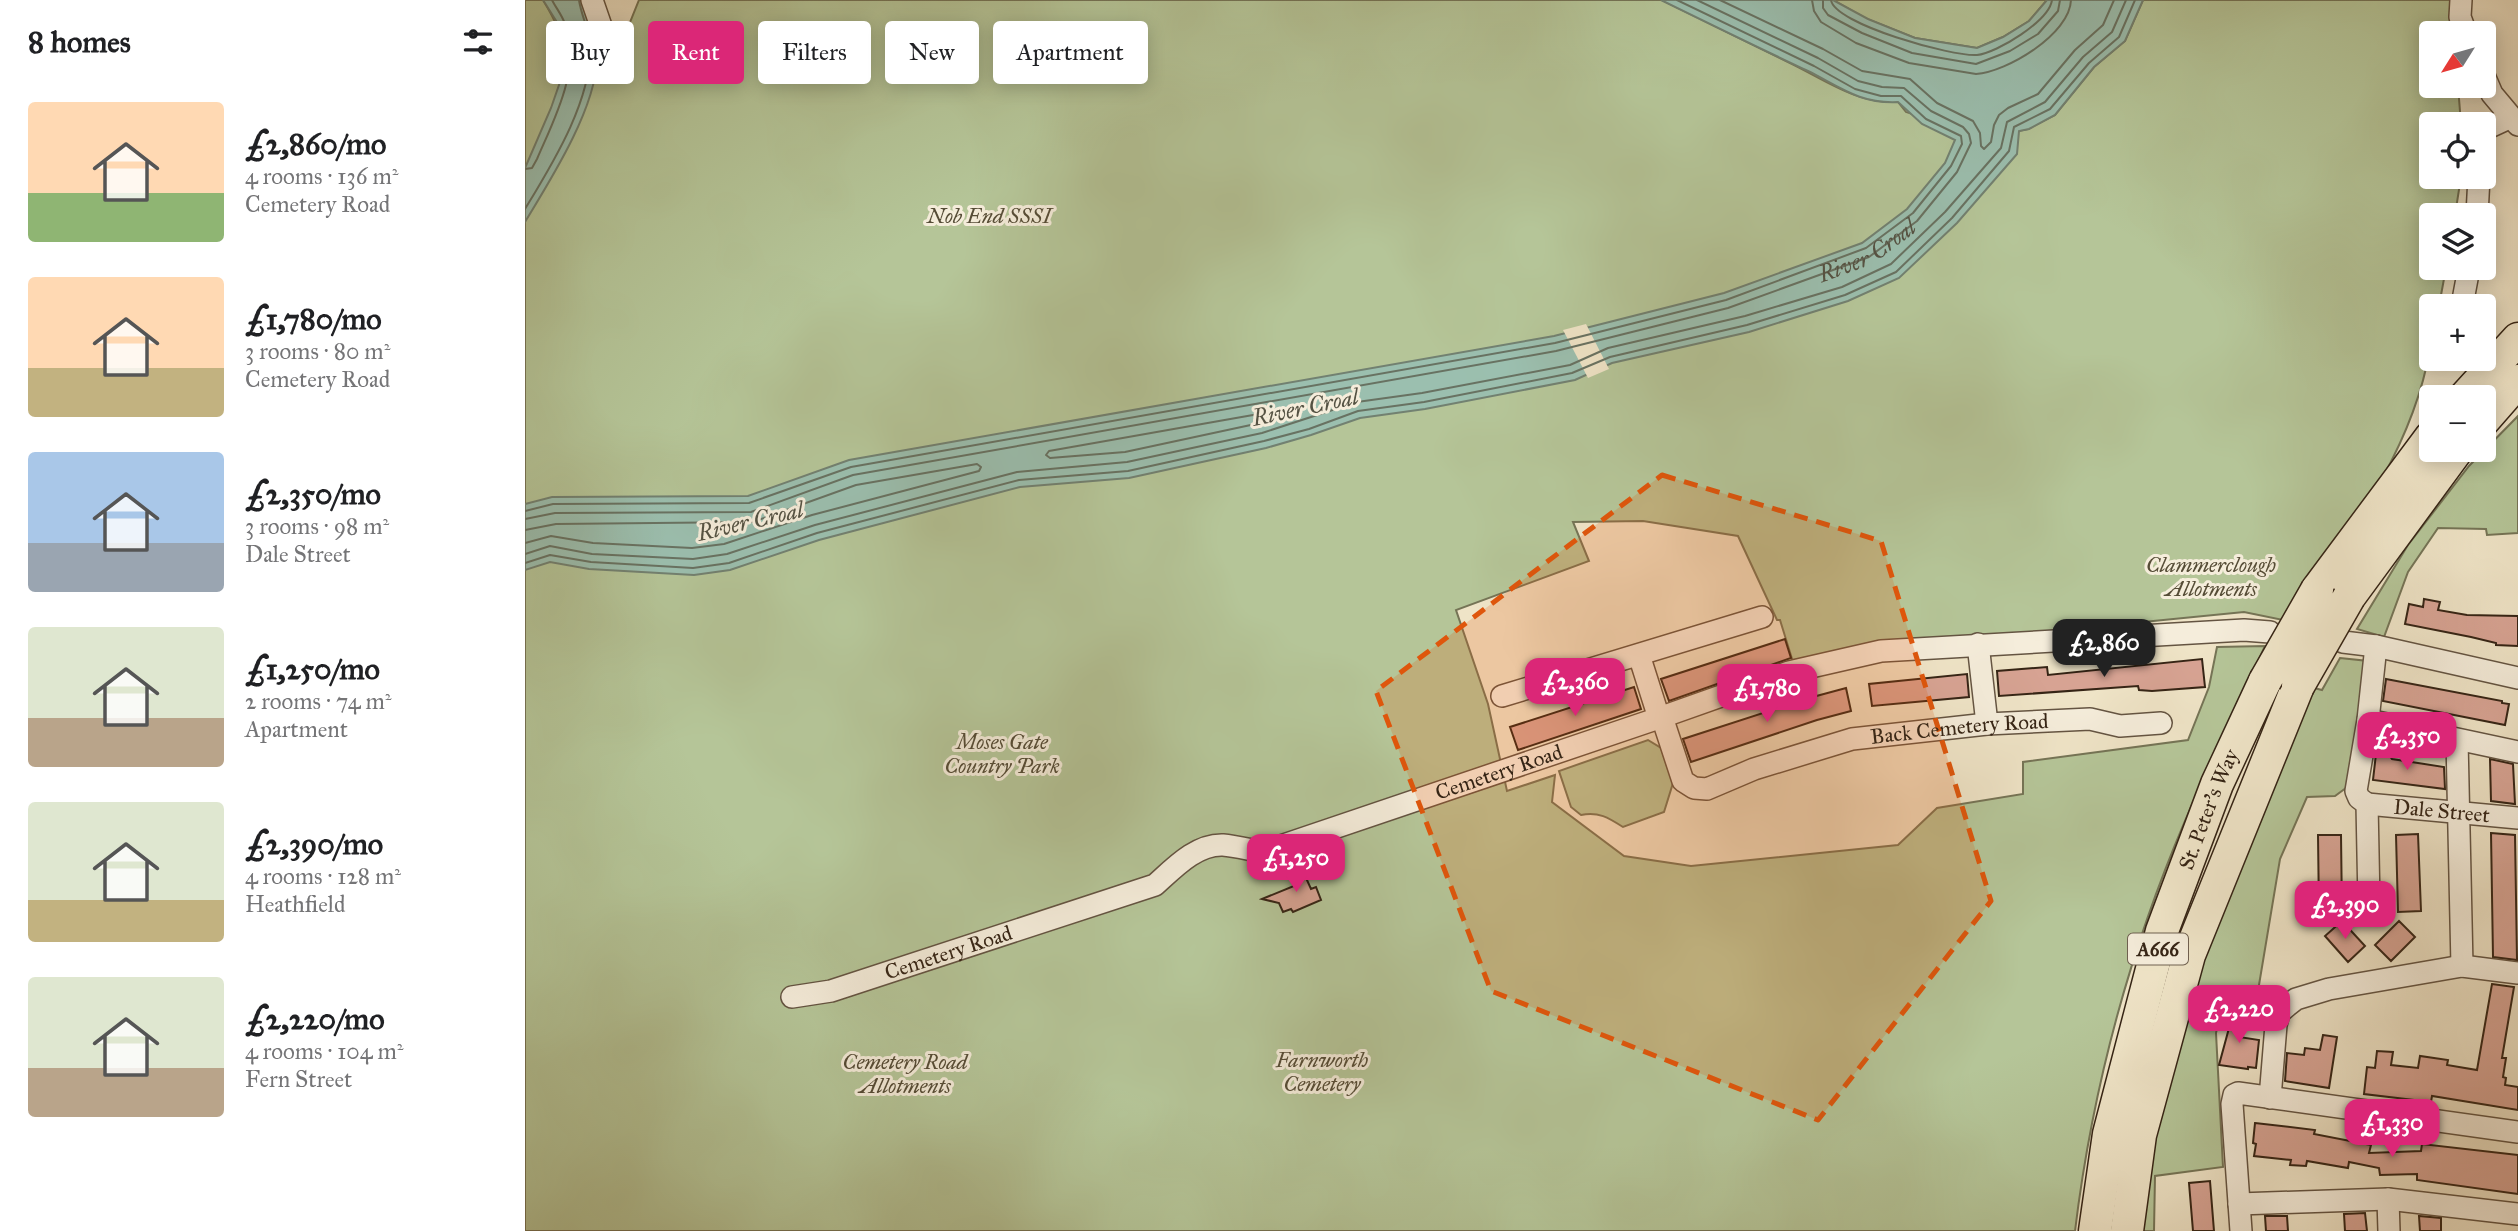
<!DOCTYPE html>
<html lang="en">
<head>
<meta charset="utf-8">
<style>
	:root { --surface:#fff; --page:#f2f2f2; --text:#202124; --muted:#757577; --accent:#db2777 }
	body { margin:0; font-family:"IM FELL Great Primer",serif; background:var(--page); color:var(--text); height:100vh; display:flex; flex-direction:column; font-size:26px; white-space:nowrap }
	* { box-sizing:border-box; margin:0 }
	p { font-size:23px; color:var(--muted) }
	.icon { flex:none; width:38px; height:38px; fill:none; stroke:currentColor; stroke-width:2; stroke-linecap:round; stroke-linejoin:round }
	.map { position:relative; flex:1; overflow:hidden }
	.panel { display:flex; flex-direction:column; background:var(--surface); width:525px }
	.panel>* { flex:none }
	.hud { position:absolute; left:21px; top:21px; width:665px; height:63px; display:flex; gap:14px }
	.needle { width:46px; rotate:233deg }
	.controls { position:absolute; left:1894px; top:21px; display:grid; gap:14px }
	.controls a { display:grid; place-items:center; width:77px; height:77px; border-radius:7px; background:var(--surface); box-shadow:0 4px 18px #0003; font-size:35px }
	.price { position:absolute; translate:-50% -60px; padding:0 16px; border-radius:14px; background:var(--accent); color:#fff; font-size:23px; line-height:46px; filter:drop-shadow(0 2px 4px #0008) }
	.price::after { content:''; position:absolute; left:50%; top:42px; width:21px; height:16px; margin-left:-10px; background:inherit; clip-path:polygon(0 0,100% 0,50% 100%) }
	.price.selected { background:#222; color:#fff }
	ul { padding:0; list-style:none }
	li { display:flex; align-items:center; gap:21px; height:175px; padding:0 28px }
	li span { display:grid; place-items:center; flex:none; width:196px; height:140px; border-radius:7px; color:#555 }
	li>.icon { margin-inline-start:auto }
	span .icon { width:84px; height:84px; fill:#fffc; stroke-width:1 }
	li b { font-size:30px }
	h2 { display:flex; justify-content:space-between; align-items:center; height:84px; padding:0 28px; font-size:30px }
	.chip { padding:0 24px; border-radius:7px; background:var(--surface); box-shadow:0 4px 18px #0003; font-size:24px; line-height:63px }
	.chip.selected { background:var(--accent); color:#fff }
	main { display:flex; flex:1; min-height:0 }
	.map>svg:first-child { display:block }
	.green { fill:#b5c598; stroke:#757456; stroke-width:2 }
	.water { fill:#9bbfaf; stroke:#728171; stroke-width:2 }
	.pier { fill:#efe4c7 }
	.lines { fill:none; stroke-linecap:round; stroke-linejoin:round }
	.shore { stroke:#687262; stroke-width:2 }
	.building { fill:#d7a393; stroke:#352415; stroke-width:2 }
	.minor-casing { stroke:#645442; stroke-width:24 }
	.highway-casing { stroke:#352415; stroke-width:35 }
	.minor { stroke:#f5eddb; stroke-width:21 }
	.highway { stroke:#efe4c7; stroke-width:32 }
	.highway-bridge-casing { stroke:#352415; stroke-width:35; stroke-linecap:butt }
	.highway-bridge { stroke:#efe4c7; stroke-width:32 }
	.marked { fill:#df560c; fill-opacity:0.2; stroke:#df560c; stroke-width:5; stroke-dasharray:14 9; stroke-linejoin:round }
	.labels { text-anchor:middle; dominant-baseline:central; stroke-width:6; stroke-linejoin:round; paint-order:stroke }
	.shield { fill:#f5eddb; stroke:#6f6050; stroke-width:2 }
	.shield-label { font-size:19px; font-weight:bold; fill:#352415 }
	.park-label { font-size:21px; font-style:italic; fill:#554c36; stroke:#f5eddb }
	.street-label { font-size:21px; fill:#352415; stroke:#f5eddb }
	.water-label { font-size:23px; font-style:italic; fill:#545243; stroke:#f5eddb }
</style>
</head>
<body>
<main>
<section class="panel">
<h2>8 homes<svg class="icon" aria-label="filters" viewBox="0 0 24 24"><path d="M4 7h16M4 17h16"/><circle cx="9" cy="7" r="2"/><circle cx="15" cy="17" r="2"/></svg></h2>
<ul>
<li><span style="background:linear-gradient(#ffd9b3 65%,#8fb573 0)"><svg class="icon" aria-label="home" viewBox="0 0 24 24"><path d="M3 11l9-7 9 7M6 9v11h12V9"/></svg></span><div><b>£2,860/mo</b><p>4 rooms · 136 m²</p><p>Cemetery Road</p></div></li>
<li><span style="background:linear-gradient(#ffd9b3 65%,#c2b280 0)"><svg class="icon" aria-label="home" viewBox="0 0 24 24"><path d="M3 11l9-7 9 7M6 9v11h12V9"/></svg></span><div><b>£1,780/mo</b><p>3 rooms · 80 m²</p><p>Cemetery Road</p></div></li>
<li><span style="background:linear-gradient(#a9c7e8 65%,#9aa5b1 0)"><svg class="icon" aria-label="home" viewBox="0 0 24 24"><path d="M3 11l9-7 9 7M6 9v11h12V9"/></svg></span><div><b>£2,350/mo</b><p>3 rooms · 98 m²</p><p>Dale Street</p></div></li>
<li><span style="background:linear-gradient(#dfe7d0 65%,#b9a48a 0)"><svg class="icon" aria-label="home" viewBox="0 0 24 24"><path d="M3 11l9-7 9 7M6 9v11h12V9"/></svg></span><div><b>£1,250/mo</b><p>2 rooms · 74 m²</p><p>Apartment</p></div></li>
<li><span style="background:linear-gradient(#dfe7d0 70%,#c2b280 0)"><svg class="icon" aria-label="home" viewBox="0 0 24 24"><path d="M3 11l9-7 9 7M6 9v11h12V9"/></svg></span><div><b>£2,390/mo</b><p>4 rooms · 128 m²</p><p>Heathfield</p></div></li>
<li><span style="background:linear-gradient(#dfe7d0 65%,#b9a48a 0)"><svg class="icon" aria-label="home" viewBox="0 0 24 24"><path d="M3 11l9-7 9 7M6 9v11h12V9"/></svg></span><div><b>£2,220/mo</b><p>4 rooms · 104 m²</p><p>Fern Street</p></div></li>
</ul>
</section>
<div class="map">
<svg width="1993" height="1231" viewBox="0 0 1993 1231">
	<rect width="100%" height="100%" fill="#efe4c7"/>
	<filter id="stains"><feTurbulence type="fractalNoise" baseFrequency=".00286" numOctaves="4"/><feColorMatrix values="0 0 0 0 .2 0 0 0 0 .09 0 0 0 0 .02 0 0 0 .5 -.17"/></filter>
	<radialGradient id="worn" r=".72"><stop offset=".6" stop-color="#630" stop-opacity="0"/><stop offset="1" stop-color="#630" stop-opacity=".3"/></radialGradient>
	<!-- green -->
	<path class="green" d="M0,0h18c22,36 19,41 18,81l48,-28 9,-1 21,-52h1023c42,21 84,41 126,62 36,17 68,42 110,40l8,10 80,26 42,-9 27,-14 39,-48 31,-26 18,-41h313l-2,33h-23v53h27l3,38h-30v53h30l-6,38h-24v53h15l-7,38h-8c0,14 2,29 -1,43 -18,104 -83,187 -142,272l-44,-9 -262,26 -189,24 -13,-42h-3l-39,-84 -95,-15 -70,1 16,39 -133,49 32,94 19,87 48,-16 -3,27 72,54 67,10 207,-21 39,-37 86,-14v-32l165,-22 21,-53 8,-40 48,-1c-27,58 -55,116 -80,175 -55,129 -93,270 -110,410h-1550z
		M1308,0h214l-18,21 -26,16 -26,11 -62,-10 -48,-19z
		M1993,416v117l-31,2 -1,-6 -48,-1 -30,44 -24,65 -27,-8 51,-84 61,-79z
		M1815,658l28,3 -18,124 -15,11 -28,1 -27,62 -22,132 -35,12 -7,30 7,134 -68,9 -1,55h-18l51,-241 127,-302 8,2z
		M1123,740l13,8 12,35 -9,29 -41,15c-14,-9 -25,-16 -42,-12l-10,-8 -12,-36z"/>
	<!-- water -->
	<path class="water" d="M18,0h42l4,6c2,17 8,36 8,54 -2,50 -46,119 -72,162v-54l26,-60 9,-26 2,-14 1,-24 -5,-20z
		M1136,0h172l35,19 47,19 62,10 26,-11 26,-16 18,-21h96l-18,41 -31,26 -39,48 -26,14 -10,2 -2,23 -60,69 -58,55 -51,23 -99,31 -137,31 -37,17 -150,29 -65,9 -49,17 -45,13 -137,30 -109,9 -201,53 -89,30 -36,5 -105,-6 -39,-7 -25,8v-66l27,-7 196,-1 101,-36 705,-124 170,-43 138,-50 45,-34 38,-46 10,-23 -33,-16 -24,-22c-38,2 -58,-15 -90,-31 -49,-23 -98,-47 -147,-71z"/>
	<!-- pier -->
	<path class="pier" d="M1061,324l23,45 -21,9 -25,-48z"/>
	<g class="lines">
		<!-- shore -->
		<g class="shore">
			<path d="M1195,0l103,49 39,22 48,8 27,24 36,18 7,12 1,13 3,3 7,-7 3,-17 5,-10 9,-7 30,-14 37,-44 28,-25 11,-25"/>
			<path d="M1287,0l2,11 7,11 35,21 53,20 67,11c31,-2 94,-40 95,-74"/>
			<path d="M1298,0v8l5,7 34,18 50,20 64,11 34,-13 28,-17 20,-23 2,-11"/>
			<path d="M1306,0c3,24 122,57 146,55 20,-2 72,-34 75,-55"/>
			<path d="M0,169l7,-1 5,-9c18,-42 44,-89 28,-135 -3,-9 -9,-16 -13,-24"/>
			<path d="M0,209c28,-46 69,-112 65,-167 -2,-14 -9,-28 -11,-42"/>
			<path d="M745,412l4,2 -1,4 -13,5 -135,29 -75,6 -4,-3 3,-4z"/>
			<path d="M0,511l28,-7 196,-1 102,-36 704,-124 171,-43 140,-52 47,-35 38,-47 11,-22 -1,-8 -35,-17 -25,-23h-20l-26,-7 -41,-23 -137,-66"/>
			<path id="s1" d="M0,519l30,-6 196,-1 102,-37 703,-124 172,-43 141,-51 48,-36 40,-49 14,-29 -2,-9 -6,-7 -32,-16 -27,-23 -22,-1 -24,-6 -40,-23 -121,-58"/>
			<path d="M0,530l31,-6 197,-2 103,-37 121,-21 4,3 -2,4 -167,44 -88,29 -32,4 -99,-5 -42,-7 -26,7"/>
			<path d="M0,554l25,-8 42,8 101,5 34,-5 88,-29 202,-53 110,-10 135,-29 95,-31 65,-9 148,-28 38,-17 137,-32 97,-29 49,-23 54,-52 56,-64 6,-26 38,-20 38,-45 29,-25 14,-32"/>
			<path d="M0,563l25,-8 41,7 102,6 36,-5 88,-30 202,-53 109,-9 136,-30 45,-12 49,-18 66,-9 148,-29 38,-16 137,-32 98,-30 51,-23 56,-54 57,-67 5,-24 36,-18 39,-46 30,-26 16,-37"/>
		</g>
	</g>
	<!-- building -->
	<path class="building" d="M1899,599l16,3 -2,8 29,5 51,1v30l-22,-1v-2l-25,-6 -66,-13 4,-20 14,3z
		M1260,639l6,19 -122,43 -8,-22z
		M1677,659l3,28 -53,4 -13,-1 -1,-4 -139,10 -2,-25 50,-4 1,8z
		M1442,674l2,23 -97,9 -3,-22z
		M1861,679l116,22v2l7,1 -4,21 -122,-24z
		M1109,687l7,22 -123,41 -8,-23z
		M1321,688l5,23 -34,9 -126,42 -8,-23 126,-41z
		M1858,745l9,14 52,8 1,22 -72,-9 3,-26z
		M1965,759l23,5 2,40 -24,-3z
		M1966,833l24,2 2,125 -24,-3z
		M1893,834l3,77 -23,1 -2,-77z
		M1793,835h23l1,78 -23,1z
		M777,869l9,20 5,-2 5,13 -28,12 -2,-3 -8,3 -4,-9 -17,-4 32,-13 -5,-11z
		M1817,921l23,25 -17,16 -23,-26z
		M1874,921l16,16 -24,24 -16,-16z
		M1967,984l22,3 -12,71h4l-3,19 3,1 -1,7 13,2v23l-86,-14 -1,6 -67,-8 3,-27 8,1 2,-17 16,1 -2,13 27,3 2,-12 28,4 -1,5 30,5z
		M1710,1006l12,4 -8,27 20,3 -3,28 -8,-1v2l-29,-4z
		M1798,1035l14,2 -8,51 -44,-7 2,-28 17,2 1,-7 15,2z
		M1730,1123l60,7 -1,4 57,11 -2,8 52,-2 1,-7 96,11v39l-101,-14v-6l-37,1 -1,-7 -30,-6 -1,6 -41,-7 -1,5 -16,-1 1,-5 -37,-4 2,-12 -3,-1z
		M1685,1181l4,50h-21l-4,-48z
		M1840,1213l2,18h-22l-1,-17z
		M1740,1216h22l1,15h-22z
		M1894,1216l22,2v13h-21z"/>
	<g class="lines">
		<!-- minor casing -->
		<g class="minor-casing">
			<g id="minor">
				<path d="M67,0l11,32 1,20"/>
				<path d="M1936,0l-1,17 6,16"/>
				<path d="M1958,73l9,21 26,31"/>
				<path d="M1958,130l26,-12"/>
				<path d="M1952,215l2,-38"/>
				<path d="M1938,300l6,-32"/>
				<path d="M1818,642l33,4 142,32"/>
				<path d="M1453,644l9,80"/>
				<path d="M1114,655l20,63"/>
				<path d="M977,696l260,-79"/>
				<path id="s2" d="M1137,717l21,64 11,7 13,1 47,-20 98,-30 135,-15 103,-5 30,7 41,-3"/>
				<path d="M1843,720l150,32"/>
				<path d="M1932,740l5,226"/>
				<path id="s3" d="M1842,804l151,14"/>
				<path d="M1844,903l-2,-99 -8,-6 -3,-7 12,-71 8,-74"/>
				<path id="s4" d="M267,997l39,-6 324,-106c19,-17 41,-41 68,-40 13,1 27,5 40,7l396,-134 130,-46 92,-21 363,-21 26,2"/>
				<path d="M1745,1098l6,-73 3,-12 8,-7 9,-7 33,-10 133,-23 56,7"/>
				<path d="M1863,1199l1,32"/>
				<path d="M1714,1204l149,-5 130,15"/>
				<path d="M1716,1231l-9,-127 2,-9 4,-2 280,39"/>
			</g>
		</g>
		<!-- highway casing -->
		<g class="highway-casing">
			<g id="highway">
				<path d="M1940,397l53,-58"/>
				<path d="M1958,421l35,-40"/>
				<path d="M1792,590l114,-153"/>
				<path d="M1824,597l108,-147"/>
				<path id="s5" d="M1570,1231l14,-97 53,-203 55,-147 48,-103"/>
				<path d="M1602,1231l13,-96 49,-180 109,-269"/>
			</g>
		</g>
		<!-- minor -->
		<use href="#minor" class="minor"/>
		<!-- highway -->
		<use href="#highway" class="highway"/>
		<!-- highway-bridge casing -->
		<g class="highway-bridge-casing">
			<path id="highway-bridge" d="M1740,681l52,-91
				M1773,686l51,-89"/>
		</g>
		<!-- highway-bridge -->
		<use href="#highway-bridge" class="highway-bridge"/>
	</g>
	<!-- marked area -->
	<path class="marked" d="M1137,475l219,66 110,360 -173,219 -327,-129 -115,-300z"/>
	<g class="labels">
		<!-- shield labels -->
		<rect class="shield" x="1603" y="933.5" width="60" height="31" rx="5"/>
		<g class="shield-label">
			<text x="1633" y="949">A666</text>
		</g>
		<!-- park labels -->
		<g class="park-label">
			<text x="464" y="216">Nob End SSSI</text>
			<text x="1686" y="565">Clammerclough<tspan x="1686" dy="24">Allotments</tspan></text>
			<text x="477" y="742">Moses Gate<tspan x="477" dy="24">Country Park</tspan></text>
			<text x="797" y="1060">Farnworth<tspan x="797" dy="24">Cemetery</tspan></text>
			<text x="380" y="1062">Cemetery Road<tspan x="380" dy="24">Allotments</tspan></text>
		</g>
		<!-- street labels -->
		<g class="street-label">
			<text stroke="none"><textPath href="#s2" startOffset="355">Back Cemetery Road</textPath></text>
			<text stroke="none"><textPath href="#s4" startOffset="751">Cemetery Road</textPath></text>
			<text stroke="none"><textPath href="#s5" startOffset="438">St. Peter's Way</textPath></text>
			<text stroke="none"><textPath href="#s3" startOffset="75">Dale Street</textPath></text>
			<text stroke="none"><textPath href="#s4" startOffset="163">Cemetery Road</textPath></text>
		</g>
		<!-- water labels -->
		<g class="water-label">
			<text stroke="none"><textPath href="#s1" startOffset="1377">River Croal</textPath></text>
			<text transform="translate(780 407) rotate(-12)">River Croal</text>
			<text transform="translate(225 521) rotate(-13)">River Croal</text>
		</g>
	</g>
	<rect width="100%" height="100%" filter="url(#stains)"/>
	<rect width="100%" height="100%" fill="url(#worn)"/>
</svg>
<div class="controls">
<a><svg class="needle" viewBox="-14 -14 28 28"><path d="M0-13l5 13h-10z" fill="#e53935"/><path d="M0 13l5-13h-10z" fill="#757577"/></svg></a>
<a><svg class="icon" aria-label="locate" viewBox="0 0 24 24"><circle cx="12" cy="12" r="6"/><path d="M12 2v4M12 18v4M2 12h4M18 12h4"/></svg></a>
<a><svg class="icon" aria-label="layers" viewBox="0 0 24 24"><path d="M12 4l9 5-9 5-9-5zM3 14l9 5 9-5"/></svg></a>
<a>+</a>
<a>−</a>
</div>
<b class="price selected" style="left:1579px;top:679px">£2,860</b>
<b class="price" style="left:1050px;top:718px">£2,360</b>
<b class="price" style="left:1242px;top:724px">£1,780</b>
<b class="price" style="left:1882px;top:772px">£2,350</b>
<b class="price" style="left:771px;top:894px">£1,250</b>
<b class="price" style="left:1820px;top:941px">£2,390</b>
<b class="price" style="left:1714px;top:1045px">£2,220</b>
<b class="price" style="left:1867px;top:1159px">£1,330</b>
<div class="hud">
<a class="chip">Buy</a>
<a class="chip selected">Rent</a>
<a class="chip">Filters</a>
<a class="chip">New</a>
<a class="chip">Apartment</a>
</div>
</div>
</main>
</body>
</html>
